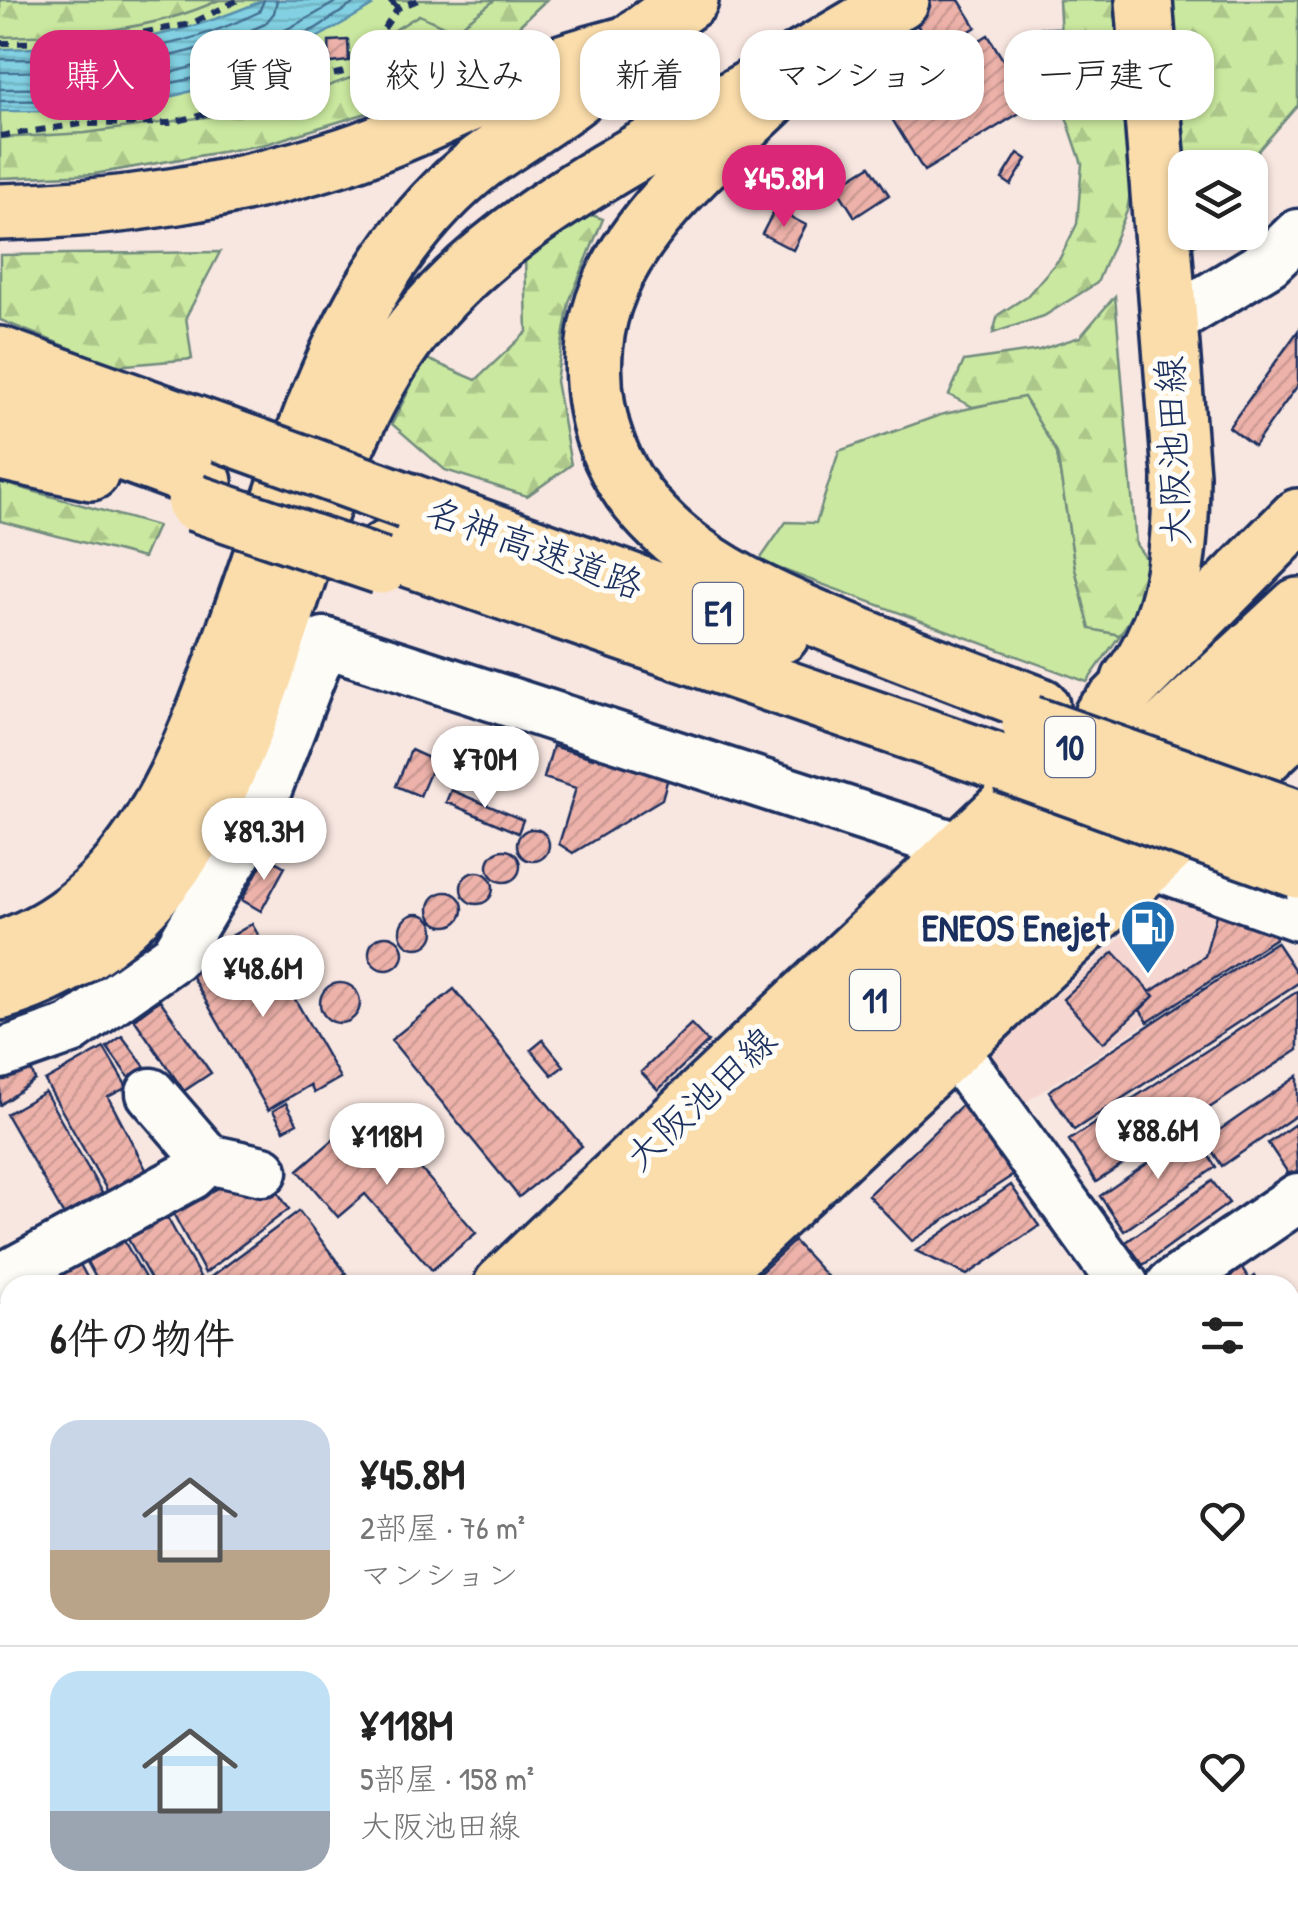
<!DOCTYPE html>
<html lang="ja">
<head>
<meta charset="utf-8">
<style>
	:root { --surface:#fff; --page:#f2f2f2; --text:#222; --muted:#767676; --line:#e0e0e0; --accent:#db2777 }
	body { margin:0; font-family:"Patrick Hand","Klee One",sans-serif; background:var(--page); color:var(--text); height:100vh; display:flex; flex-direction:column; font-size:38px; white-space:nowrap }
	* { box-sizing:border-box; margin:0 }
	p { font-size:32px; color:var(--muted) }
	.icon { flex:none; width:55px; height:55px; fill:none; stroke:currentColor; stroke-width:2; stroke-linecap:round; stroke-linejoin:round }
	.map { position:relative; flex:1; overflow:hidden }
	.panel { position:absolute; left:0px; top:1275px; width:1300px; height:640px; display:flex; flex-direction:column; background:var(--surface); border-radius:30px 30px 0 0; box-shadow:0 2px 8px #0004 }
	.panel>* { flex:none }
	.guide { position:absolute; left:30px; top:30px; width:1240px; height:90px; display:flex; gap:20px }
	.buttons { position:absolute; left:1168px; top:150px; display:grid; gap:20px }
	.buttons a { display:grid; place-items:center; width:100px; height:100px; border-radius:20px; background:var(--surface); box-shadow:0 2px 8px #0004; font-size:50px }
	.price { position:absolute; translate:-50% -85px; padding:0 22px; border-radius:35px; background:#fff; color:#222; font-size:32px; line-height:65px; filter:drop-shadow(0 2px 5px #0008) }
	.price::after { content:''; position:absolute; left:50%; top:60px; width:30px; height:22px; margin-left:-15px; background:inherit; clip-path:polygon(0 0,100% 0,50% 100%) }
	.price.on { background:var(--accent); color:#fff }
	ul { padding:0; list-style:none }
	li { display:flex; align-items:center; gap:30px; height:250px; padding:0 50px }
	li+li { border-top:2px solid var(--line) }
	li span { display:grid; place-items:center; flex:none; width:280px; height:200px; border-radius:30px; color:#555 }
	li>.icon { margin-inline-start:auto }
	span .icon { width:120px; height:120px; fill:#fffc; stroke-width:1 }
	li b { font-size:42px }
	h2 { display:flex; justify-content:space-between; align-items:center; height:120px; padding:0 50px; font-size:42px }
	.chip { padding:0 35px; border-radius:30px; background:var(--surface); box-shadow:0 2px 8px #0004; font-size:35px; line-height:90px }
	.chip.on { background:var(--accent); color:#fff }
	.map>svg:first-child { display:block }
	.built { fill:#f5d6d0 }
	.green { fill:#cae89f; stroke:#728c7e; stroke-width:2.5 }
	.forest { fill:url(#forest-firs); stroke:#728c7e; stroke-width:2.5 }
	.water { fill:url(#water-rules); stroke:#5990ad; stroke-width:2.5 }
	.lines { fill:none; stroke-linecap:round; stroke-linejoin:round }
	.shore { stroke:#446f92; stroke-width:2.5 }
	.river { stroke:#82d0e1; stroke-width:60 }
	.building { fill:url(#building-hatch); stroke:#1b2f5e; stroke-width:2.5 }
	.minor-casing { stroke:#1b2f5e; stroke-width:55 }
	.major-casing { stroke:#1b2f5e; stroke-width:62 }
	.highway-casing { stroke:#1b2f5e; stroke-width:62 }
	.path { stroke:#1b2f5e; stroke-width:6; stroke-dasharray:10 8; stroke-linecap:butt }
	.minor { stroke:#fdfcf7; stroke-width:48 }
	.major { stroke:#fbddab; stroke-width:55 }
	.highway { stroke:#fbddab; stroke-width:55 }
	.highway-bridge-casing { stroke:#1b2f5e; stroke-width:62; stroke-linecap:butt }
	.highway-bridge { stroke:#fbddab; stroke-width:55 }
	.labels { text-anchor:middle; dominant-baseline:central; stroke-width:10; stroke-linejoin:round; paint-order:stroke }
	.shield { fill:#fdfcf7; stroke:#5f6c8c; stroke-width:2.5 }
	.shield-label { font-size:35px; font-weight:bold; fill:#1b2f5e }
	.street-label { font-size:38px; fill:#1b2f5e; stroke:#fdfcf7 }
	.poi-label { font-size:38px; font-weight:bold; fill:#1b2f5e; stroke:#fdfcf7; text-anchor:end }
</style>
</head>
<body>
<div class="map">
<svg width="1298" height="1915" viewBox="0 0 1298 1915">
	<defs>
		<pattern id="forest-firs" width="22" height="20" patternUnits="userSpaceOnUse" patternTransform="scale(2.5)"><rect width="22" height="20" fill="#cae89f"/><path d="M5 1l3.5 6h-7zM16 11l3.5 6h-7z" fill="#adc78b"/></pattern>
		<pattern id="water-rules" width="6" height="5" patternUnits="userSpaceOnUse" patternTransform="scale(2.5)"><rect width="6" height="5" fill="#82d0e1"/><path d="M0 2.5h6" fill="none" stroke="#70b3c3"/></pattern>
		<pattern id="building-hatch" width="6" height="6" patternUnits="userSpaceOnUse" patternTransform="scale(2.5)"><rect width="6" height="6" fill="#edb2a9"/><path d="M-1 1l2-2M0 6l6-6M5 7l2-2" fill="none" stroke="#cb9994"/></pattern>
	</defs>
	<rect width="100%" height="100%" fill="#f8e6e0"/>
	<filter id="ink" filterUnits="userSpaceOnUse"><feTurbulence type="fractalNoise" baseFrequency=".01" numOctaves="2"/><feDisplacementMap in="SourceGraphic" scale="20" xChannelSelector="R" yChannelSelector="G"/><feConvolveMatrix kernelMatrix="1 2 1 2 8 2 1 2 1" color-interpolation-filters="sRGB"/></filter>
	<g filter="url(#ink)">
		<!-- built -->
		<path class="built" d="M1174,890l120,36 -276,181 -34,-47z"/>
		<!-- green -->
		<path class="green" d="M0,0h546l-67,64 -83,40 -130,40 -172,30 -94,4z
			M1024,396l33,57 18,115 15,60 30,7 -33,47 -328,-121 27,-39 30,1 23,-72 101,-36z"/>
		<!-- forest -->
		<path class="forest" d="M0,0h219c-68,32 -145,35 -219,37z
			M495,0h51l-67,64 -83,40 -130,40 -172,30 -94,4v-40l85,-5 180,-24 91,-33 23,-36 40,-25 35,16z
			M1059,0h68l9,160 -9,51 -30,72 -53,33 -51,17 5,-18 29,-19 33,-38 17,-34 5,-60 -17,-50z
			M1166,0h132v105l-54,62 -59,1v64l27,1 -20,14 -14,-27z
			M584,212l19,7 -34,83 -13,79 15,84 -44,31 -82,-26 -53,-46 33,-66 51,22 51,-48 -2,-76z
			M220,252l-34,65 6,42 -77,7 -115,-46v-65z
			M1115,296l21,248 11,16 -6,42 -21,33 -30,-6 -15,-61 -18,-115 -33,-56 -51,10 -24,-12 15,-34 75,-11 41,-13z
			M0,482l157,44 -14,32 -143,-37z"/>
		<!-- water -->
		<path class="water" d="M264,0h101l7,6c-85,52 -178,96 -279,104 -31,2 -62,1 -93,1v-62c104,-2 167,-7 264,-49z"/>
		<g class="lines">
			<!-- shore -->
			<path class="shore" d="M0,59c89,2 178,-7 259,-47l5,-12
				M0,72c92,0 181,-9 265,-48l9,-11 3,-13
				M0,89c31,-1 62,1 93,-2 87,-9 172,-41 246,-87
				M0,101l93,-1 125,-27 97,-44 44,-29"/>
			<!-- river -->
			<path class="river" d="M1290,1736l8,-6
				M1063,1915l12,-10"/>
		</g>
		<!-- building -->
		<path class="building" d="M902,0h57l17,27 -42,26z
			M1057,28l1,35 -32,1 -2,-35z
			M988,35l43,71 -107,65 -43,-70z
			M348,40l1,21 -19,2 -1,-22z
			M1018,153l9,6 -16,26 -9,-6z
			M870,166l19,29 -34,22 -19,-30z
			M775,209l31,16 -13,25 -31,-16z
			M1298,331v54l-44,61 -25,-19z
			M597,744l74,23 -9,32 -89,54 -14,-9 17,-56 -32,-10 9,-32 40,12z
			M411,750l24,11 -15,35 -24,-10z
			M451,790l72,30 -5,13 -72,-31z
			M517 845a16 16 0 1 1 32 0a16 16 0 1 1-32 0Z
			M488 866a16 16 0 1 1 32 0a16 16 0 1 1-32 0Z
			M266,856l19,11 -24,44 -19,-11z
			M461 888a16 16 0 1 1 32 0a16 16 0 1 1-32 0Z
			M429 909a17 17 0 1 1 34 0a17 17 0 1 1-34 0Z
			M1219,904l69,26 -140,92 -8,-12 14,-14 -4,-4 55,-36z
			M400 931a17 17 0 1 1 34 0a17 17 0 1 1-34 0Z
			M252,924l88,154 -26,15 -4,-8 -42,25 -77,-135 19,-10 13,-24z
			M369 953a17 17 0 1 1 34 0a17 17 0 1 1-34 0Z
			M1276,942l22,33v8l-224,147 -25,-39z
			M1114,952l40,44 -51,47 -40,-44z
			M320 1003a20 20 0 1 1 40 0a20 20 0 1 1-40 0Z
			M454,989l128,157 -63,51 -128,-157z
			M1298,991v59l-202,132 -27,-42z
			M160,1000l51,73 -27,18 -50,-72z
			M691,1024l17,18 -50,48 -17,-18z
			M122,1036l26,35 -16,11 -25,-35z
			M543,1040l21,26 -12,9 -21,-25z
			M104,1048l23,39 -19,10 41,78 -38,22 -66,-116z
			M31,1069l4,11 -35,25v-26z
			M1298,1076v38l-76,52 -17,-26z
			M45,1092l62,110 -38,22 -63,-110z
			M286,1103l11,20 -13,7 -11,-19z
			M964,1103l60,65 -112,73 -44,-46z
			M369,1109l107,124 -44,37 -67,-76 -27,23 -40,-47z
			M1295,1124l3,56 -4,2 -26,-39z
			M1193,1132l23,35 -92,64 -24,-35z
			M233,1180l38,2 18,27 -84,64 -32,-60z
			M1212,1181l17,22 -86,62 -17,-23z
			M1011,1185l28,41 -72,49 -51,-24z
			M162,1208l38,69 -11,8h-35l-31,-55z
			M299,1211l47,62 -15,12h-131z
			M119,1232l30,53h-49l-18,-32z
			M794,1241l41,44h-88z
			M74,1253l17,32h-73z
			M1242,1268l8,12 5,-4 6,9h-44z
			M10,1289v48l-10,6v-48z
			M1290,1329l8,1v63l-8,-1z
			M10,1344v46l-10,5v-45z
			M1298,1836v75l-5,4h-54l-8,-10h59v-63z
			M338,1905h50l4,10h-51z
			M738,1905h48l1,10h-48z
			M882,1905h47l1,9 -47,1z"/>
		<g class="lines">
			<!-- minor casing -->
			<g class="minor-casing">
				<path id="minor" d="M1167,324l102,-62 29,-28
					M1149,863l149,53
					M952,1047l172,238
					M0,1054l71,-25 104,-73 77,-128 72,-186 640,207
					M151,1093l57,66 55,12
					M0,1279l191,-104 17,-16
					M1171,1285l127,-87
					M1290,1522l8,12
					M1290,1685l8,-7
					M1290,1812l8,-7
					M113,1905l11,10
					M715,1905l1,10
					M514,1915l30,-10
					M666,1915l2,-10
					M1000,1915l14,-10
					M1159,1915l13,-10"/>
			</g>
			<!-- major casing -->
			<g class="major-casing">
				<path id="major" d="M1130,680c45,-59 51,-133 51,-205l-37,-475
					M502,1285l567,-538
					M700,1285l598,-560
					M0,1758l10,-9
					M19,1915l11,-10"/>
			</g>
			<!-- highway casing -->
			<g class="highway-casing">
				<path id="highway" d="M770,100c-55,53 -132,117 -161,189 -16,37 -19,80 -12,119 22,127 146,181 253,224 63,26 127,49 191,74
					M0,212c116,-2 237,-21 347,-57 68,-23 131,-57 196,-85 26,-11 54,-17 81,-25
					M0,355l222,79
					M0,408l204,74
					M0,452l91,20
					M407,501l374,134
					M384,550l620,214
					M1102,715l196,-198
					M0,949c143,-45 194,-206 240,-332 42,-115 80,-254 149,-355 26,-38 56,-72 92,-100 31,-22 64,-41 94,-64 20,-15 36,-36 54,-53 18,-17 41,-30 61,-45
					M0,992c284,-84 257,-465 414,-664 73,-92 177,-149 277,-206 71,-40 141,-80 210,-122
					M566,1285l732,-679
					M629,1285l669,-621
					M0,1805l10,-9
					M0,1865l10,-9"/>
			</g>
			<!-- path -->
			<path class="path" d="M390,0l8,8
				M0,43l89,-1 102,-18 47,-24
				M0,136l81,-12 88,-1 53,-13 61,-23 73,-18 42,-61 20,-8"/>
			<!-- minor -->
			<use href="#minor" class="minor"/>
			<!-- major -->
			<use href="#major" class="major"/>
			<!-- highway -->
			<use href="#highway" class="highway"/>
			<!-- highway-bridge casing -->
			<g class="highway-bridge-casing">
				<path id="highway-bridge" d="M222,434l185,67
					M195,503l186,63
					M1030,724l268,94
					M1004,764l294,106"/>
			</g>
			<!-- highway-bridge -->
			<use href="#highway-bridge" class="highway-bridge"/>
		</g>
	</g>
	<!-- icons -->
	<defs>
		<g id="fuel-pin" transform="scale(2.875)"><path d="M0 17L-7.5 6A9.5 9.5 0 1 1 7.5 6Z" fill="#1f6fb2" stroke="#fdfcf7"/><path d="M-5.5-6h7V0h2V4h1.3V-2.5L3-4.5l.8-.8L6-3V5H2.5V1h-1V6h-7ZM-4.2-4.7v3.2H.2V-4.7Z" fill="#fff"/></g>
	</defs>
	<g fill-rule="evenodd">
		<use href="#fuel-pin" x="1148" y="927"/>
	</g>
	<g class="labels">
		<!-- shield labels -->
		<g class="shield">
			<rect x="693" y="583" width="50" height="60" rx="8"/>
			<rect x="1045" y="717" width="50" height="60" rx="8"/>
			<rect x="850" y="970" width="50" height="60" rx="8"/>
		</g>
		<g class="shield-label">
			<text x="718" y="613">E1</text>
			<text x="1070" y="747">10</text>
			<text x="875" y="1000">11</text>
		</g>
		<!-- street labels -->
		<g class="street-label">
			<text transform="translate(1172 451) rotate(-92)">大阪池田線</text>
			<text transform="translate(535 547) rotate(20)">名神高速道路</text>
			<text transform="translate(700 1098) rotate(-43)">大阪池田線</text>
		</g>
		<!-- poi labels -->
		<g class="poi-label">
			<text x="1109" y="927">ENEOS Enejet</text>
		</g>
	</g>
</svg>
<div class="buttons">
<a><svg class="icon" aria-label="layers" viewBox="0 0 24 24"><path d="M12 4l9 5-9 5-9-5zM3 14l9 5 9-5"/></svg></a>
</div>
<b class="price on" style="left:784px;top:230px">¥45.8M</b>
<b class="price" style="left:485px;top:811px">¥70M</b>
<b class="price" style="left:264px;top:883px">¥89.3M</b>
<b class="price" style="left:263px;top:1020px">¥48.6M</b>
<b class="price" style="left:1158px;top:1182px">¥88.6M</b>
<b class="price" style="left:387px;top:1188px">¥118M</b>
<div class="guide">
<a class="chip on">購入</a>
<a class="chip">賃貸</a>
<a class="chip">絞り込み</a>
<a class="chip">新着</a>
<a class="chip">マンション</a>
<a class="chip">一戸建て</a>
</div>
<section class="panel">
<h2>6件の物件<svg class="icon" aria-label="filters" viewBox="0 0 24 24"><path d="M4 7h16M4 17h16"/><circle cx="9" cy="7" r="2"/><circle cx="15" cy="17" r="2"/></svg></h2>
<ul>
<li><span style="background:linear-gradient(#c9d6e8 65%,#b9a48a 0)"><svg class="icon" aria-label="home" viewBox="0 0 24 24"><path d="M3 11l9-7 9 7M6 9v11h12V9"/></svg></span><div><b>¥45.8M</b><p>2部屋 · 76 m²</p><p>マンション</p></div><svg class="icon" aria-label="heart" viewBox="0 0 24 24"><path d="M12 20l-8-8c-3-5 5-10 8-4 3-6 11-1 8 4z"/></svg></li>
<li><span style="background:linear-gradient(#bfe0f5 70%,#9aa5b1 0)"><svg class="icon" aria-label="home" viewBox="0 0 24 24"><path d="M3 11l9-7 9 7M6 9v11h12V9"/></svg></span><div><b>¥118M</b><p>5部屋 · 158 m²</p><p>大阪池田線</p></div><svg class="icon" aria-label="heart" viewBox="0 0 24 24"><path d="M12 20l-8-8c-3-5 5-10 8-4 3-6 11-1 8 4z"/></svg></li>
</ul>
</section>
</div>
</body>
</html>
